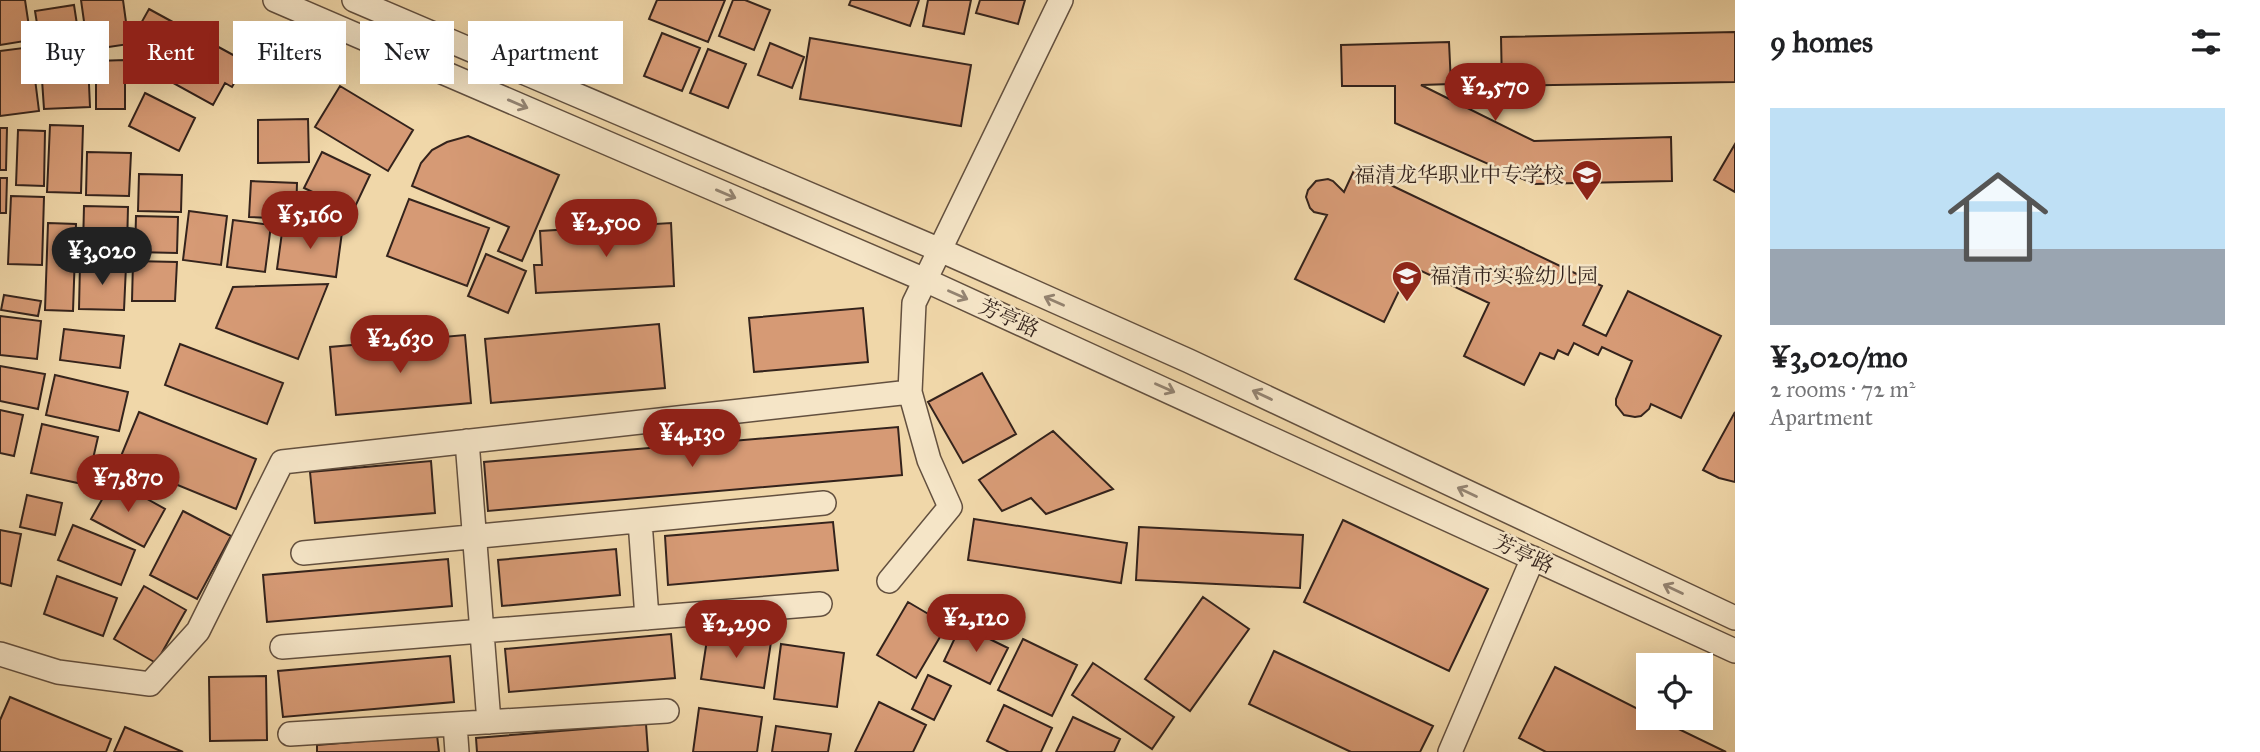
<!DOCTYPE html>
<html lang="en">
<head>
<meta charset="utf-8">
<style>
	:root { --surface:#fff; --page:#f2f2f2; --text:#202124; --muted:#757577; --accent:#8f2418 }
	body { margin:0; font-family:"IM FELL Great Primer","Noto Serif SC",serif; background:var(--page); color:var(--text); height:100vh; display:flex; flex-direction:column; font-size:26px; white-space:nowrap }
	* { box-sizing:border-box; margin:0 }
	p { font-size:23px; color:var(--muted) }
	.icon { flex:none; width:38px; height:38px; fill:none; stroke:currentColor; stroke-width:2; stroke-linecap:round; stroke-linejoin:round }
	.map { position:relative; flex:1; overflow:hidden }
	.details { display:flex; flex-direction:column; background:var(--surface); width:525px }
	.details>* { flex:none }
	.banner { position:absolute; left:21px; top:21px; width:665px; height:63px; display:flex; gap:14px }
	.buttons { position:absolute; left:1636px; top:653px; display:grid; gap:14px }
	.buttons a { display:grid; place-items:center; width:77px; height:77px; border-radius:0px; background:var(--surface); box-shadow:0 7px 28px #0002; font-size:35px }
	.price { position:absolute; translate:-50% -60px; padding:0 16px; border-radius:24px; background:var(--accent); color:#fff; font-size:23px; line-height:46px; filter:drop-shadow(0 2px 4px #0008) }
	.price::after { content:''; position:absolute; left:50%; top:42px; width:21px; height:16px; margin-left:-10px; background:inherit; clip-path:polygon(0 0,100% 0,50% 100%) }
	.price.current { background:#222; color:#fff }
	ul { padding:0; list-style:none }
	li { display:grid; align-content:center; gap:14px; height:371px; padding:0 35px }
	li span { display:grid; place-items:center; height:217px; border-radius:0px; color:#555 }
	li>.icon { margin-inline-start:auto }
	span .icon { width:126px; height:126px; fill:#fffc; stroke-width:1 }
	li b { font-size:30px }
	h2 { display:flex; justify-content:space-between; align-items:center; height:84px; padding:0 35px; font-size:30px }
	.chip { padding:0 24px; border-radius:0px; background:var(--surface); box-shadow:0 7px 28px #0002; font-size:24px; line-height:63px }
	.chip.current { background:var(--accent); color:#fff }
	main { display:flex; flex:1; min-height:0 }
	.map>svg:first-child { display:block }
	.building { fill:#d69a75; stroke:#34231c; stroke-width:2 }
	.lines { fill:none; stroke-linecap:round; stroke-linejoin:round }
	.minor-casing { stroke:#63503f; stroke-width:26 }
	.minor { stroke:#f5e5c7; stroke-width:23 }
	.oneway { stroke:#948472 }
	.labels { text-anchor:middle; dominant-baseline:central; stroke-width:5; stroke-linejoin:round; paint-order:stroke }
	.poi-label { font-size:21px; fill:#34231c; stroke:#f5e5c7; text-anchor:end }
	.street-label { font-size:21px; fill:#34231c; stroke:#f5e5c7 }
</style>
</head>
<body>
<main>
<div class="map">
<svg width="1735" height="752" viewBox="0 0 1735 752">
	<rect width="100%" height="100%" fill="#f0d7a9"/>
	<filter id="stains"><feTurbulence type="fractalNoise" baseFrequency=".00286" numOctaves="4"/><feColorMatrix values="0 0 0 0 .2 0 0 0 0 .09 0 0 0 0 .02 0 0 0 .5 -.17"/></filter>
	<radialGradient id="worn" r=".72"><stop offset=".6" stop-color="#630" stop-opacity="0"/><stop offset="1" stop-color="#630" stop-opacity=".3"/></radialGradient>
	<!-- building -->
	<path class="building" d="M0,0h25l6,40 -31,5z
		M81,0h42l6,44 -41,6z
		M657,0h68l-17,42 -59,-23z
		M733,0h12l25,10 -16,40 -35,-14z
		M851,0h68l-9,26 -61,-21z
		M928,0h43l-7,34 -41,-8z
		M980,0h45l-7,24 -42,-11z
		M74,5l6,39 -39,5 -6,-38z
		M149,9l97,53 -14,25 -7,-4 -12,22 -76,-42 12,-21 -14,-8z
		M1735,32v50l-233,4 -1,-49z
		M662,33l38,15 -18,43 -38,-15z
		M810,38l161,27 -10,61 -161,-27z
		M1449,42l2,42 -30,1 113,56 137,-4 1,44 -138,3 -139,-61v-37h-53l-1,-41z
		M770,43l34,14 -12,31 -34,-13z
		M31,47l8,64 -39,5v-65z
		M708,49l38,15 -18,44 -38,-15z
		M125,60v49h-29v-48z
		M88,62l2,45 -46,2 -3,-44z
		M340,86l73,44 -25,41 -73,-44z
		M145,93l50,25 -16,33 -50,-25z
		M308,119l1,43 -51,1v-43z
		M50,125l33,1 -2,67 -34,-1z
		M0,128h7l-1,42h-6z
		M18,130l27,1 -1,55 -28,-1z
		M468,136l91,39 -37,86 -24,-10 11,-24 -97,-41 9,-23 11,-13 15,-8z
		M1735,144v48l-21,-12z
		M87,152l44,1 -2,43 -43,-1z
		M322,152l48,23 -17,36 -49,-23z
		M1355,168l247,118 -19,39 23,11 22,-45 93,45 -40,82 -30,-14 -2,5 -8,7 -6,1 -11,-2 -8,-10v-6l16,-38 -30,-14 -4,8 -24,-12 -6,12 -10,-5 -4,9 -14,-6 -16,32 -60,-29 25,-53 -78,-37 -27,56 -89,-43 32,-64 -13,-3 -4,-4 -4,-11 2,-7 8,-9 12,-2 5,2 11,11z
		M139,174l43,1 -1,37 -43,-1z
		M0,178h7l-1,35h-6z
		M251,181l46,2 -1,36 -47,-2z
		M11,196l33,1 -2,68 -34,-1z
		M409,199l80,29 -22,58 -80,-30z
		M84,206l44,1 -1,41 -44,-1z
		M189,211l38,5 -6,49 -38,-5z
		M136,216l42,1 -1,36 -42,-1z
		M233,220l38,5 -6,47 -38,-5z
		M48,223l28,1 -3,87 -28,-1z
		M671,223l3,63 -138,7 -2,-28h8l-2,-34z
		M283,225l59,7 -6,45 -59,-8z
		M486,254l40,17 -18,42 -40,-17z
		M133,261l44,1 -2,39h-43z
		M80,264l46,2 -2,44 -45,-1z
		M328,284l-30,75 -82,-31 17,-41z
		M4,295l37,6 -3,15 -37,-6z
		M863,308l5,54 -114,10 -5,-54z
		M0,316l41,5 -4,38 -37,-4z
		M659,324l6,64 -174,15 -6,-64z
		M64,329l60,7 -4,32 -60,-8z
		M465,335l6,68 -135,12 -6,-68z
		M180,344l103,39 -16,41 -102,-39z
		M0,366l45,8 -7,35 -38,-8z
		M982,373l34,61 -53,29 -35,-61z
		M55,375l73,17 -9,39 -73,-16z
		M0,410l23,5 -9,41 -14,-3z
		M139,412l117,47 -20,50 -117,-48z
		M1735,412v70l-16,-4 -16,-8z
		M42,424l56,13 -11,48 -56,-12z
		M898,427l4,48 -414,36 -4,-49z
		M1053,431l60,58 -67,25 -15,-16 -29,13 -23,-31z
		M431,461l4,52 -120,10 -5,-51z
		M113,480l52,29 -21,38 -53,-28z
		M27,495l35,8 -7,32 -35,-8z
		M183,511l48,25 -34,63 -47,-24z
		M974,519l153,24 -6,40 -153,-23z
		M1343,520l145,69 -39,82 -145,-69z
		M833,522l5,48 -170,15 -3,-49z
		M73,525l62,25 -14,35 -63,-25z
		M1139,527l164,8 -3,53 -164,-8z
		M0,530l21,4 -10,52 -11,-3z
		M616,549l4,46 -118,11 -4,-46z
		M448,559l4,47 -185,16 -4,-47z
		M57,576l60,22 -14,38 -59,-22z
		M144,586l42,24 -30,53 -42,-24z
		M1203,597l46,32 -59,82 -45,-32z
		M908,602l39,23 -31,53 -39,-23z
		M961,625l47,23 -18,36 -46,-23z
		M708,633l63,9 -7,46 -63,-9z
		M671,634l4,44 -166,14 -4,-43z
		M1023,639l54,26 -25,51 -54,-26z
		M781,644l63,9 -7,54 -63,-8z
		M1274,651l159,75 -13,26h-69l-102,-48z
		M450,656l4,46 -171,15 -5,-46z
		M1093,663l81,54 -22,32 -80,-54z
		M1555,667l93,47v4h8l70,34h-180l-27,-14z
		M928,675l23,11 -17,34 -22,-11z
		M266,676l1,64 -57,1 -1,-64z
		M10,697l101,42 -5,13h-106v-32z
		M879,702l47,23 -13,27h-58z
		M1004,705l48,23 -11,24h-32l-22,-11z
		M699,708l63,9 -5,35h-64z
		M1073,717l47,22 -6,13h-58z
		M646,724l2,28h-171l-1,-14z
		M776,726l55,8 -3,18h-56z
		M125,727l58,25h-69z
		M437,735l2,17h-122v-7z"/>
	<g class="lines">
		<!-- minor casing -->
		<g class="minor-casing">
			<path id="minor" d="M275,0l650,280 810,371
				M354,0l586,250 249,111 546,257
				M467,441l22,281
				M640,521l7,97
				M303,553l521,-50
				M889,581l61,-74 -21,-47 -19,-68 4,-89 147,-303
				M282,647l538,-43
				M0,654l58,18 92,12 48,-53 84,-169 628,-70
				M455,724l2,28
				M290,734l377,-23
				M1450,752l83,-194"/>
		</g>
		<!-- minor -->
		<use href="#minor" class="minor"/>
	</g>
	<!-- one-way arrows -->
	<defs><path id="oneway-shaft" d="M-6 0H5M1.5-3L5.5 0L1.5 3" fill="none" stroke-width="1.6" stroke-linecap="round" stroke-linejoin="round" transform="scale(1.75)"/></defs>
	<g class="oneway">
		<use href="#oneway-shaft" transform="translate(518 104) rotate(23)"/>
		<use href="#oneway-shaft" transform="translate(726 194) rotate(23)"/>
		<use href="#oneway-shaft" transform="translate(958 295) rotate(24)"/>
		<use href="#oneway-shaft" transform="translate(1054 301) rotate(-156)"/>
		<use href="#oneway-shaft" transform="translate(1165 388) rotate(24)"/>
		<use href="#oneway-shaft" transform="translate(1262 395) rotate(-155)"/>
		<use href="#oneway-shaft" transform="translate(1467 492) rotate(-155)"/>
		<use href="#oneway-shaft" transform="translate(1673 589) rotate(-155)"/>
	</g>
	<!-- icons -->
	<defs>
		<g id="school-pin" transform="scale(1.575)"><path d="M0 17L-7.5 6A9.5 9.5 0 1 1 7.5 6Z" fill="#8f2418" stroke="#f5e5c7"/><path d="M0-5L7-2L0 1L-7-2ZM-4 1L0 2.5L4 1V4Q0 6-4 4Z" fill="#fff"/></g>
	</defs>
	<g fill-rule="evenodd">
		<use href="#school-pin" x="1587" y="175"/>
		<use href="#school-pin" x="1407" y="276"/>
	</g>
	<g class="labels">
		<!-- poi labels -->
		<g class="poi-label">
			<text x="1564" y="175">福清龙华职业中专学校</text>
			<text x="1430" y="276" text-anchor="start">福清市实验幼儿园</text>
		</g>
		<!-- street labels -->
		<g class="street-label">
			<text transform="translate(1009 318) rotate(24)">芳亭路</text>
			<text transform="translate(1524 554) rotate(25)">芳亭路</text>
		</g>
	</g>
	<rect width="100%" height="100%" filter="url(#stains)"/>
	<rect width="100%" height="100%" fill="url(#worn)"/>
</svg>
<div class="buttons">
<a><svg class="icon" aria-label="locate" viewBox="0 0 24 24"><circle cx="12" cy="12" r="6"/><path d="M12 2v4M12 18v4M2 12h4M18 12h4"/></svg></a>
</div>
<b class="price" style="left:1495px;top:123px">¥2,570</b>
<b class="price" style="left:310px;top:251px">¥5,160</b>
<b class="price" style="left:606px;top:259px">¥2,500</b>
<b class="price current" style="left:102px;top:287px">¥3,020</b>
<b class="price" style="left:400px;top:375px">¥2,630</b>
<b class="price" style="left:692px;top:469px">¥4,130</b>
<b class="price" style="left:128px;top:514px">¥7,870</b>
<b class="price" style="left:976px;top:654px">¥2,120</b>
<b class="price" style="left:736px;top:660px">¥2,290</b>
<div class="banner">
<a class="chip">Buy</a>
<a class="chip current">Rent</a>
<a class="chip">Filters</a>
<a class="chip">New</a>
<a class="chip">Apartment</a>
</div>
</div>
<section class="details">
<h2>9 homes<svg class="icon" aria-label="filters" viewBox="0 0 24 24"><path d="M4 7h16M4 17h16"/><circle cx="9" cy="7" r="2"/><circle cx="15" cy="17" r="2"/></svg></h2>
<ul>
<li><span style="background:linear-gradient(#bfe0f5 65%,#9aa5b1 0)"><svg class="icon" aria-label="home" viewBox="0 0 24 24"><path d="M3 11l9-7 9 7M6 9v11h12V9"/></svg></span><div><b>¥3,020/mo</b><p>2 rooms · 72 m²</p><p>Apartment</p></div></li>
</ul>
</section>
</main>
</body>
</html>
